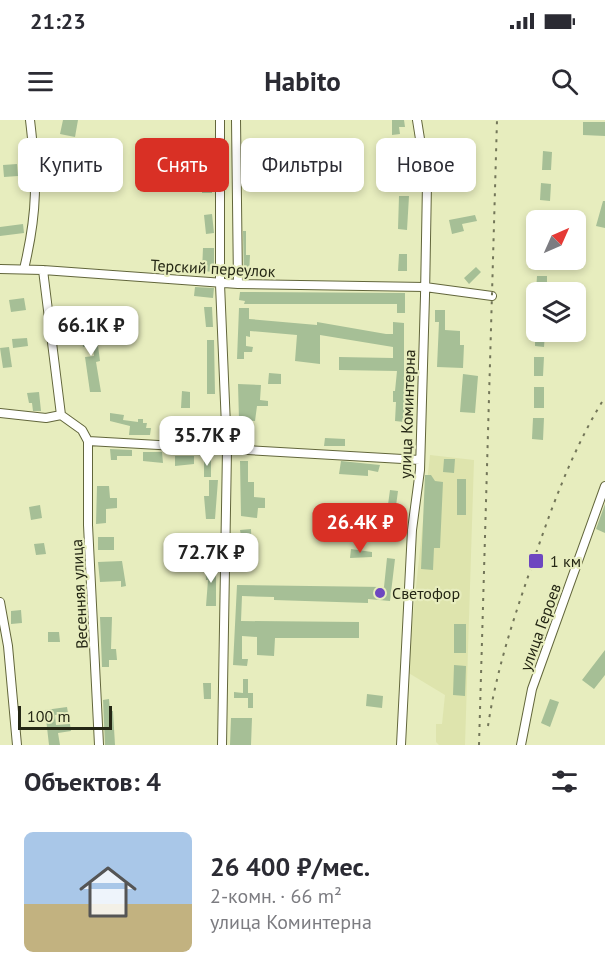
<!DOCTYPE html>
<html lang="ru">
<head>
<meta charset="utf-8">
<style>
	:root { --surface:#fff; --page:#f7f7f7; --text:#2b2b33; --muted:#7c7c81; --line:#e1e1e2; --accent:#d93025 }
	body { margin:0; font-family:"PT Sans",sans-serif; background:var(--page); color:var(--text); height:100vh; display:flex; flex-direction:column; font-size:22px; white-space:nowrap }
	* { box-sizing:border-box; margin:0 }
	p { font-size:20px; color:var(--muted) }
	.icon { flex:none; width:33px; height:33px; fill:none; stroke:currentColor; stroke-width:2; stroke-linecap:round; stroke-linejoin:round }
	.map { position:relative; height:625px; overflow:hidden }
	.sheet { display:flex; flex-direction:column; background:var(--surface); flex:1 }
	.sheet>* { flex:none }
	.top-card { position:absolute; left:18px; top:18px; width:570px; height:54px; display:flex; gap:12px }
	.needle { width:39px; rotate:45deg }
	.buttons { position:absolute; left:526px; top:90px; display:grid; gap:12px }
	.buttons a { display:grid; place-items:center; width:60px; height:60px; border-radius:9px; background:var(--surface); box-shadow:0 3px 9px #0003; font-size:30px }
	.scale { position:absolute; left:18px; bottom:15px; width:94px; box-sizing:border-box; padding-left:6px; border:3px solid #252715; border-top:0; font-size:16px; line-height:21px; white-space:nowrap; color:#252715; -webkit-text-stroke:4px #e7edbe; paint-order:stroke }
	.price { position:absolute; translate:-50% -51px; padding:0 14px; border-radius:12px; background:#fff; color:#222; font-size:20px; line-height:39px; filter:drop-shadow(0 2px 3px #0008) }
	.price::after { content:''; position:absolute; left:50%; top:36px; width:18px; height:14px; margin-left:-9px; background:inherit; clip-path:polygon(0 0,100% 0,50% 100%) }
	.price.current { background:var(--accent); color:#fff }
	ul { padding:0; list-style:none }
	li { display:flex; align-items:center; gap:18px; height:150px; padding:0 24px }
	li+li { border-top:2px solid var(--line) }
	li span { display:grid; place-items:center; flex:none; width:168px; height:120px; border-radius:9px; color:#555 }
	li>.icon { margin-inline-start:auto }
	span .icon { width:72px; height:72px; fill:#fffc; stroke-width:1 }
	li b { font-size:26px }
	h2 { display:flex; justify-content:space-between; align-items:center; height:72px; padding:0 24px; font-size:26px }
	.pill { padding:0 21px; border-radius:9px; background:var(--surface); box-shadow:0 3px 9px #0003; font-size:21px; line-height:54px }
	.pill.current { background:var(--accent); color:#fff }
	.status { display:flex; justify-content:space-between; align-items:center; height:42px; padding:0 30px; background:var(--surface); direction:ltr }
	.status svg { height:16px; fill:currentColor }
	header { display:flex; justify-content:space-between; align-items:center; height:78px; padding:0 24px; background:var(--surface); font-size:27px; font-weight:600 }
	.map>svg:first-child { display:block }
	.built { fill:#dee4ad }
	.building { fill:#a6bf96 }
	.lines { fill:none; stroke-linecap:round; stroke-linejoin:round }
	.minor-casing { stroke:#62663b; stroke-width:10 }
	.minor { stroke:#fff; stroke-width:8 }
	.rail { stroke:#737659; stroke-width:2; stroke-dasharray:3 6; stroke-linecap:butt }
	.poi-dot { fill:#6d47c0; stroke:#e7edbe; stroke-width:2 }
	.labels { text-anchor:middle; dominant-baseline:central; stroke-width:4.5; stroke-linejoin:round; paint-order:stroke }
	.street-label { font-size:16px; fill:#252715; stroke:#e7edbe }
	.poi-label { font-size:16px; fill:#252715; stroke:#e7edbe; text-anchor:start }
</style>
</head>
<body>
<div class="status"><b>21:23</b><svg viewBox="0 0 49 12"><path d="M0 12V9h3v3zM5 12V6h3v6zM10 12V3h3v9zM15 12V0h3v12zM26 1h20v11H26zM47 4h2v5h-2z"/></svg></div>
<header><svg class="icon" aria-label="menu" viewBox="0 0 24 24"><path d="M4 6h16M4 12h16M4 18h16"/></svg>Habito<svg class="icon" aria-label="search" viewBox="0 0 24 24"><circle cx="10" cy="10" r="6"/><path d="M15 15l6 6"/></svg></header>
<div class="map">
<svg width="605" height="625" viewBox="0 0 605 625">
	<rect width="100%" height="100%" fill="#e7edbe"/>
	<!-- built -->
	<path class="built" d="M430,335l44,5 -9,285h-26l-3,-3v-18h6l3,-29 -38,-23z"/>
	<!-- building -->
	<path class="building" d="M63,0h15l-3,17 -15,-3z
		M392,0h12l1,7h-6l1,7 -8,1z
		M583,2h22v14l-22,-1z
		M396,24h9v16h4l1,14h-9l-1,-22h-4z
		M203,25l10,1 -1,47h-10z
		M543,31l9,1 -1,18h-9z
		M464,34v14l-19,1 -1,-14z
		M17,44l1,12 -14,1 -1,-12z
		M65,57l20,2 -2,9 -20,-2z
		M541,63l10,1 -1,17 -10,-1z
		M399,76h10l-2,34 -9,-1z
		M603,81h2v27l-9,-2z
		M212,94l2,19 -8,1 -2,-19z
		M475,95l2,6 -15,3 2,7 -12,3 -3,-14z
		M23,104l1,9 -24,3v-9z
		M243,111h3v24h4l-1,20h-5z
		M203,128h11v24l-12,-1z
		M399,134h8v17h-9z
		M476,147l5,5 -12,12 -5,-6z
		M537,156h10v15h-11z
		M195,167l19,1 -1,10 -19,-2z
		M240,172l165,1v20h-8v-9h-153l1,-3 -6,-1z
		M24,178l2,12 -15,2 -2,-12z
		M204,187h8l1,20h-7z
		M239,188h10v11l68,6v-3l69,12h7v-12l11,1v99l-9,-1 1,-19h-3v-11h2l2,-20 -58,-1v-13l54,1v-11l-73,-12v29l-25,-3 2,-26 -47,-4v6l-4,-1v10l7,1 -1,5h-8v7h-7z
		M435,190h10v20l15,1v14h4l-1,23 -26,-1 2,-45h-4z
		M80,194h6l2,25 9,-1 3,23 -4,1 5,30h-11l-5,-35 9,-1 -1,-10 -10,1z
		M535,212h10l-1,15 -9,-1z
		M27,218l1,8 -15,2 -1,-9z
		M207,220h7l1,54h-8z
		M9,227l3,20 -9,1 -3,-20z
		M534,237h10l-1,19h-9z
		M269,253l12,1v10h-13z
		M463,254l15,2 -3,37 -15,-1z
		M238,264l23,1 -1,15 8,1v5h-11l-2,15 -16,-1z
		M534,267h10v21h-10z
		M182,271l8,1v16h-9z
		M39,272l2,19h-8l-1,-8h-3l-2,-10z
		M110,293l14,2 -1,5 15,2v-3h5v4h4l-1,5h5l-1,7h-21l1,-9 -20,-5z
		M185,296l1,12 -13,1v-12z
		M533,298h11l-1,22 -11,-1z
		M325,318l20,1v7h-21z
		M110,329l22,1v6h-15v4h-6z
		M143,332h19l1,11 -20,-2z
		M175,336h19v8l-19,2z
		M204,337h7v20h-7z
		M444,339h11l-1,14 -11,-1z
		M240,341h8v21h6v15l11,1v10h-7l-1,10 -16,-2z
		M341,341l39,4 -2,7 -10,-2v6l-29,-2z
		M425,355h6l4,6 8,1 -3,66h-6l-1,22 -12,-1z
		M457,359h9v36h-9z
		M209,360h9l-3,39h-9l-2,-23h5z
		M97,366h12l1,12h7v10l-11,1v14l-10,1z
		M390,370l8,1 -3,22 -8,-1z
		M605,384v29l-9,-4z
		M40,385l2,13 -11,2 -2,-13z
		M251,409l1,34h-3v7l-11,-1 4,-28 -2,-11z
		M98,417h16v13h-16z
		M44,423l2,11 -10,1 -2,-11z
		M195,426h10l1,13h-11z
		M351,429l21,3v5l-22,1z
		M387,438l8,1 -5,42 -22,-2v4l-94,-3v-3l-32,-1 -1,25 118,1v16h-84l-1,18 -17,-1v-18l-15,-1v23h6l-1,7 -14,-1 4,-80 147,2z
		M122,441l4,25 -5,1v-6l-21,1 -2,-20z
		M216,442v44h-10l2,-26h-2l-1,-17z
		M21,490l1,13 -11,1v-13z
		M100,497h12l-1,32h5l1,11h-8v7h-7z
		M454,504h12v29h-12z
		M48,512h11l1,10h-12z
		M605,530v25l-11,14 -12,-9z
		M454,545l12,1 -1,30 -12,-1z
		M243,559h5v14h5v15h-5v-10h-14v-6l9,1z
		M203,563h8v16h-7z
		M367,574l16,2 -1,12 -16,-2z
		M109,579l1,12h3l2,34h-10l-2,-45z
		M550,579l9,3 -9,25 -9,-4z
		M67,587l1,6 -13,2 1,10 14,-1 1,7 -13,2 2,12h-11l-4,-35z
		M231,598h21l-1,27h-21z"/>
	<g class="lines">
		<!-- minor casing -->
		<g class="minor-casing">
			<path id="minor" d="M220,0v164l7,166 -5,295
				M236,0l2,164
				M0,149l43,1 195,14 187,3 67,9
				M24,149c14,-59 13,-90 6,-149
				M43,150l18,145
				M0,293l46,5 15,-3 21,15 6,11 332,19
				M88,321v84l11,220
				M0,482l8,44 9,99
				M401,625l11,-215 8,-60 5,-174 2,-113 -10,-63
				M521,625l11,-56 73,-203"/>
		</g>
		<!-- minor -->
		<use href="#minor" class="minor"/>
		<!-- rail -->
		<path class="rail" d="M488,606c8,-54 25,-106 43,-158 20,-59 41,-118 74,-171
			M479,625l18,-625"/>
	</g>
	<!-- markers -->
	<g class="poi-dot">
		<rect x="528" y="433" width="16" height="16" rx="3"/>
		<circle cx="380" cy="473" r="6"/>
	</g>
	<g class="labels">
		<!-- street labels -->
		<g class="street-label">
			<text transform="translate(213 148) rotate(3)">Терский переулок</text>
			<text transform="translate(407 294) rotate(-88)">улица Коминтерна</text>
			<text transform="translate(79 474) rotate(-93)">Весенняя улица</text>
			<text transform="translate(540 507) rotate(-70)">улица Героев</text>
		</g>
		<!-- poi labels -->
		<g class="poi-label">
			<text x="550" y="441">1 км</text>
			<text x="392" y="473">Светофор</text>
		</g>
	</g>
</svg>
<div class="buttons">
<a><svg class="needle" viewBox="-14 -14 28 28"><path d="M0-13l5 13h-10z" fill="#e53935"/><path d="M0 13l5-13h-10z" fill="#7c7c81"/></svg></a>
<a><svg class="icon" aria-label="layers" viewBox="0 0 24 24"><path d="M12 4l9 5-9 5-9-5zM3 14l9 5 9-5"/></svg></a>
</div>
<div class="scale">100 m</div>
<b class="price" style="left:91px;top:237px">66.1K ₽</b>
<b class="price" style="left:207px;top:347px">35.7K ₽</b>
<b class="price current" style="left:360px;top:434px">26.4K ₽</b>
<b class="price" style="left:211px;top:464px">72.7K ₽</b>
<div class="top-card">
<a class="pill">Купить</a>
<a class="pill current">Снять</a>
<a class="pill">Фильтры</a>
<a class="pill">Новое</a>
</div>
</div>
<section class="sheet">
<h2>Объектов: 4<svg class="icon" aria-label="filters" viewBox="0 0 24 24"><path d="M4 7h16M4 17h16"/><circle cx="9" cy="7" r="2"/><circle cx="15" cy="17" r="2"/></svg></h2>
<ul>
<li><span style="background:linear-gradient(#a9c7e8 60%,#c2b280 0)"><svg class="icon" aria-label="home" viewBox="0 0 24 24"><path d="M3 11l9-7 9 7M6 9v11h12V9"/></svg></span><div><b>26 400 ₽/мес.</b><p>2-комн. · 66 m²</p><p>улица Коминтерна</p></div></li>
</ul>
</section>
</body>
</html>
